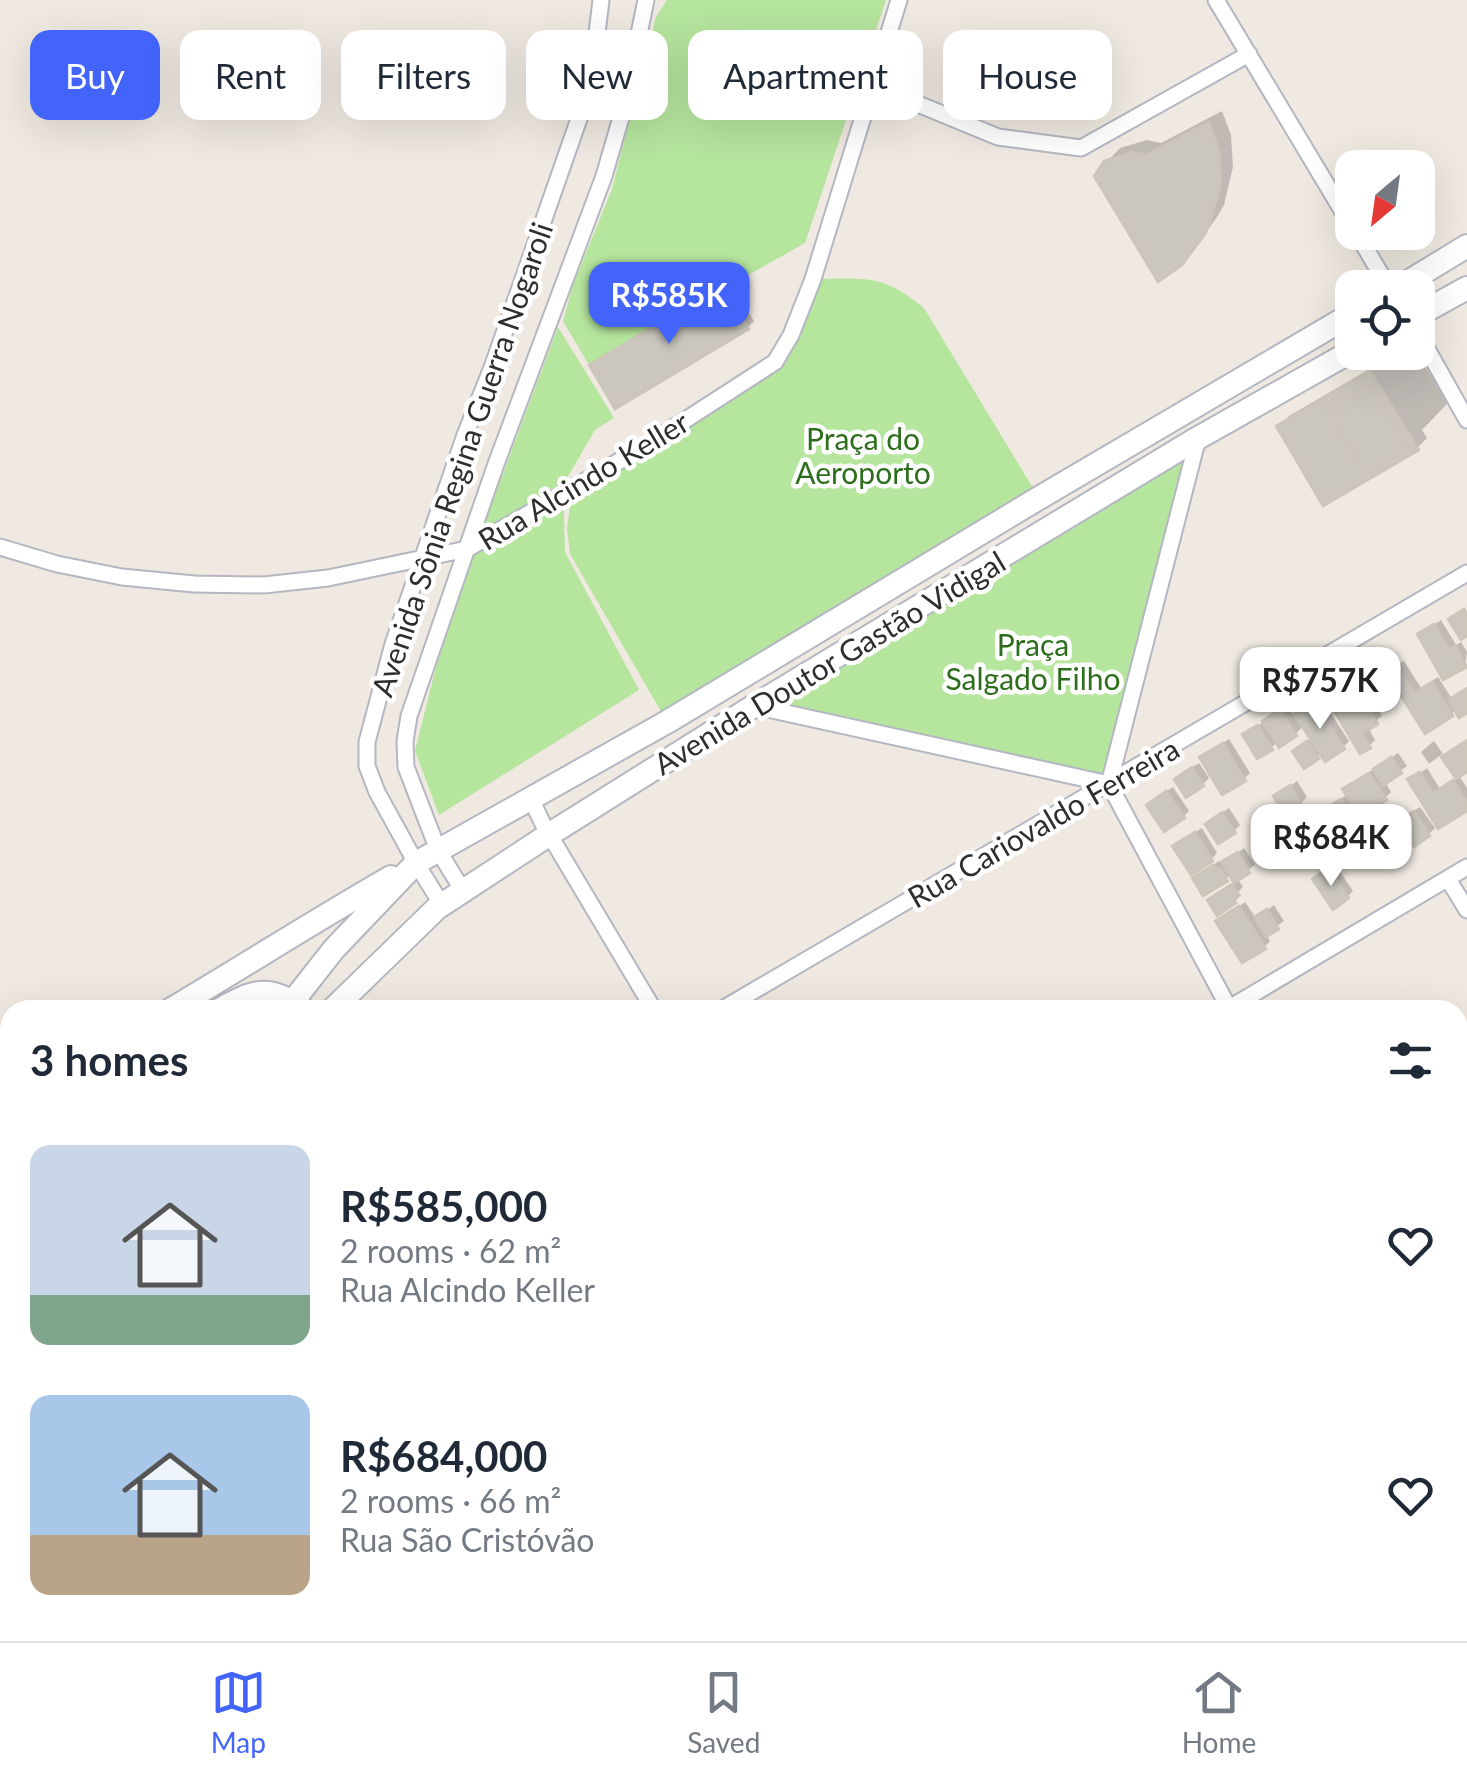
<!DOCTYPE html>
<html lang="en">
<head>
<meta charset="utf-8">
<style>
	:root { --surface:#fff; --page:#f6f6f7; --text:#1f2937; --muted:#747a83; --line:#e0e1e3; --accent:#4264fb }
	body { margin:0; font-family:Lato,sans-serif; background:var(--page); color:var(--text); height:100vh; display:flex; flex-direction:column; font-size:38px; white-space:nowrap }
	* { box-sizing:border-box; margin:0 }
	p { font-size:32px; color:var(--muted) }
	.icon { flex:none; width:55px; height:55px; fill:none; stroke:currentColor; stroke-width:2; stroke-linecap:round; stroke-linejoin:round }
	.map { position:relative; flex:1; overflow:hidden }
	.details { position:absolute; left:0px; top:1000px; width:1468px; height:642px; display:flex; flex-direction:column; background:var(--surface); border-radius:30px 30px 0 0; box-shadow:0 10px 40px #0002 }
	.details>* { flex:none }
	.guide { position:absolute; left:30px; top:30px; width:1408px; height:90px; display:flex; gap:20px }
	.needle { width:65px; rotate:209deg }
	.buttons { position:absolute; left:1335px; top:150px; display:grid; gap:20px }
	.buttons a { display:grid; place-items:center; width:100px; height:100px; border-radius:20px; background:var(--surface); box-shadow:0 10px 40px #0002; font-size:50px }
	.price { position:absolute; translate:-50% -85px; padding:0 22px; border-radius:20px; background:#fff; color:#222; font-size:32px; line-height:65px; filter:drop-shadow(0 2px 5px #0008) }
	.price::after { content:''; position:absolute; left:50%; top:60px; width:30px; height:22px; margin-left:-15px; background:inherit; clip-path:polygon(0 0,100% 0,50% 100%) }
	.price.on { background:var(--accent); color:#fff }
	ul { padding:0; list-style:none }
	li { display:flex; align-items:center; gap:30px; height:250px; padding:0 30px }
	li span { display:grid; place-items:center; flex:none; width:280px; height:200px; border-radius:20px; color:#555 }
	li>.icon { margin-inline-start:auto }
	span .icon { width:120px; height:120px; fill:#fffc; stroke-width:1 }
	li b { font-size:42px }
	h2 { display:flex; justify-content:space-between; align-items:center; height:120px; padding:0 30px; font-size:42px }
	.pill { padding:0 35px; border-radius:20px; background:var(--surface); box-shadow:0 10px 40px #0002; font-size:35px; line-height:90px }
	.pill.on { background:var(--accent); color:#fff }
	.menu { display:flex; justify-content:space-around; align-items:center; height:140px; border-top:2px solid var(--line); background:var(--surface); font-size:28px; color:var(--muted) }
	.menu a { display:grid; justify-items:center; gap:5px }
	.menu .on { color:var(--accent) }
	.map>svg:first-child { display:block }
	.green { fill:#b6e59e }
	.shadow { fill:#0003 }
	.building { fill:#cbc7bf; stroke:#cbc5ba; stroke-width:2.5 }
	.lines { fill:none; stroke-linecap:round; stroke-linejoin:round }
	.street-casing { stroke:#b4b7c1; stroke-width:19 }
	.secondary-casing { stroke:#b4b7c1; stroke-width:26 }
	.street { stroke:#fff; stroke-width:15 }
	.secondary { stroke:#fff; stroke-width:22 }
	.labels { text-anchor:middle; dominant-baseline:central; stroke-width:9; stroke-linejoin:round; paint-order:stroke }
	.park-label { font-size:30px; fill:#2c6e1b; stroke:#fff }
	.street-label { font-size:30px; fill:#2e2e2e; stroke:#fff }
</style>
</head>
<body>
<div class="map">
<svg width="1467" height="1641" viewBox="0 0 1467 1641">
	<rect width="100%" height="100%" fill="#efe9e1"/>
	<!-- green -->
	<path class="green" d="M667,0h219l-81,243 -216,122 -26,-44 10,-36 39,-96 44,-172z
		M813,279c52,0 68,-6 111,29l115,190 -372,224 -97,-168 -3,-25 5,-40 203,-127z
		M558,327l56,91 -19,12 -32,55 2,67 74,138 -200,125 -24,-64 22,-88 52,-152z
		M1198,438l-89,346 -355,-78z"/>
	<!-- shadow -->
	<path class="shadow" d="M1222,111l9,24 2,32 -9,38 -7,12 -22,31 -15,15 -74,-100 14,-15 27,-8 14,3z
		M729,281l25,40 -6,6 -150,33z
		M1399,352h17l32,51 -26,27 5,8 -10,10 -137,-22 9,-10z
		M1441,620l15,25 5,-3 6,10 -2,13 -45,-31z
		M1404,661l17,27 17,-11 14,22 15,-11v22h-10l-32,21 -30,-65z
		M1356,672l26,44 -14,11 7,13 -6,6 -43,-54z
		M1320,697l29,44 -6,6 -21,6 -5,4 -16,-12 12,-7 -9,-13 -8,9 -16,10 -2,-3 -7,7 -26,-13 42,-30 8,12z
		M1229,739l21,34 -6,6 -36,-27z
		M1467,740v29l-9,5 9,14v20l-28,17 -28,-45 16,-12 13,21 18,-11 -16,-24 -13,10 -8,-12 13,-11 11,16z
		M1398,753l9,13 -22,16 6,10 -6,6 -32,3 -4,4 19,31 -6,6 -39,-18 -5,5 -35,1 16,-12 -2,-3 6,-6 9,-5 7,11 29,-21 3,-10z
		M1199,763l10,15 -6,6 -20,-11z
		M1297,781l10,16 -6,6 -25,-7z
		M1173,787l16,24 -6,6 -28,-18z
		M1420,807l15,21 -6,6 -23,-18z
		M1229,808l11,17 -6,6 -20,-13z
		M1202,828l15,25 -5,6 -31,-18z
		M1244,848l11,17 -18,13 6,9 -5,5 3,3 -6,6 -19,-6 20,-13 -4,-8 -28,19 -3,-20 18,-12 3,4z
		M1335,864l18,27 -6,6 -26,-23z
		M1245,902l11,16 18,-13 10,16 -18,13 4,7 -6,6 -46,-26z"/>
	<!-- building -->
	<path class="building" d="M1209,122l10,28 2,32 -10,38 -6,14 -23,31 -24,17 -64,-106 10,-15 28,-9 14,3z
		M723,285l26,44 -134,80 -26,-44z
		M1370,371l49,79 -96,56 -47,-80z
		M1370,384l39,62 -43,27 -39,-62z
		M1464,609l3,5v22l-6,4 -13,-21z
		M1434,624l15,25 6,-3 12,21 -24,13 -26,-46z
		M1397,665l17,28 18,-11 21,34 -28,18 -39,-62z
		M1349,676l29,48 -16,10 9,14 -11,6 -37,-62z
		M1467,688v25l-8,5 -11,-18z
		M1314,701l31,48 -20,13 -31,-48z
		M1280,709l17,27 -18,12 -17,-27z
		M1258,725l15,25 -16,9 -15,-25z
		M1467,740v32l-11,7 -15,-22z
		M1307,741l12,18 -15,10 -12,-18z
		M1223,743l23,38 -24,14 -23,-38z
		M1391,757l11,16 -19,13 -10,-17z
		M1192,767l12,19 -18,12 -12,-19z
		M1420,772l13,21 20,-13 14,23v8l-29,18 -31,-50z
		M1369,773l18,27 -27,17 -18,-28z
		M1290,785l12,20 -17,11 -12,-20z
		M1166,791l19,27 -21,14 -18,-27z
		M1341,799l7,10 -5,3 21,31 -22,14 -27,-42z
		M1306,808l13,23 -28,17 -11,-19 17,-10 -3,-5z
		M1414,811l16,25 -16,11 -17,-25z
		M1222,812l14,21 -18,11 -13,-20z
		M1195,832l18,29 -22,14 -19,-29z
		M1238,852l12,21 -16,10 -13,-21z
		M1213,865l3,5 4,-2 8,13 -25,15 -11,-18z
		M1328,868l21,30 -16,12 -21,-31z
		M1232,884l7,11 -6,3 3,5 -19,13 -10,-16z
		M1239,906l27,43 -24,14 -27,-42z
		M1267,909l12,20 -13,8 -12,-20z"/>
	<g class="lines">
		<!-- street casing -->
		<g class="street-casing">
			<path id="street" d="M1216,0l136,227
				M872,85l126,52 83,11 168,-94
				M1356,232l33,56
				M1418,333l49,87
				M0,547l57,17 65,13 72,7 70,1 64,-7 139,-29 175,-101 133,-86 16,-27 22,-56 86,-279
				M754,706l355,78
				M1109,784l89,-346
				M1109,784l121,226
				M530,797l13,27 111,186
				M1448,879l19,31
				M463,891l-25,-41 -32,-83 -1,-26 4,-25 87,-252 108,-288 20,-69 22,-107
				M442,905l-26,-42 -39,-71 -10,-26v-24l26,-98 72,-209 28,-70 88,-252 13,-55 7,-58
				M721,1010l746,-437
				M1226,1010l241,-143
				M1458,1363l9,16
				M0,1595l10,-1
				M452,1632l3,9
				M1069,1632l7,9
				M1327,1632l5,9
				M735,1641l10,-9
				M1452,1641l15,-14"/>
		</g>
		<!-- secondary casing -->
		<g class="secondary-casing">
			<path id="secondary" d="M1398,288l69,-42
				M1418,315l49,-27
				M170,1010c74,-44 146,-90 221,-133
				M219,1010c34,-19 49,-26 83,-2
				M286,1010l48,-61 82,-86 251,-141 372,-224 313,-184
				M332,1010l105,-102 113,-74 204,-128 444,-268 154,-87
				M0,1111l10,-6
				M0,1145l10,-6
				M142,1632l1,9
				M185,1632l2,9"/>
		</g>
		<!-- street -->
		<use href="#street" class="street"/>
		<!-- secondary -->
		<use href="#secondary" class="secondary"/>
	</g>
	<g class="labels">
		<!-- park labels -->
		<g class="park-label">
			<text x="863" y="438">Praça do<tspan x="863" dy="34">Aeroporto</tspan></text>
			<text x="1033" y="644">Praça<tspan x="1033" dy="34">Salgado Filho</tspan></text>
		</g>
		<!-- street labels -->
		<g class="street-label">
			<text transform="translate(461 459) rotate(-71)">Avenida Sônia Regina Guerra Nogaroli</text>
			<text transform="translate(583 480) rotate(-31)">Rua Alcindo Keller</text>
			<text transform="translate(829 662) rotate(-31)">Avenida Doutor Gastão Vidigal</text>
			<text transform="translate(1043 822) rotate(-30)">Rua Cariovaldo Ferreira</text>
		</g>
	</g>
</svg>
<div class="buttons">
<a><svg class="needle" viewBox="-14 -14 28 28"><path d="M0-13l5 13h-10z" fill="#e53935"/><path d="M0 13l5-13h-10z" fill="#747a83"/></svg></a>
<a><svg class="icon" aria-label="locate" viewBox="0 0 24 24"><circle cx="12" cy="12" r="6"/><path d="M12 2v4M12 18v4M2 12h4M18 12h4"/></svg></a>
</div>
<b class="price on" style="left:669px;top:347px">R$585K</b>
<b class="price" style="left:1320px;top:732px">R$757K</b>
<b class="price" style="left:1331px;top:889px">R$684K</b>
<div class="guide">
<a class="pill on">Buy</a>
<a class="pill">Rent</a>
<a class="pill">Filters</a>
<a class="pill">New</a>
<a class="pill">Apartment</a>
<a class="pill">House</a>
</div>
<section class="details">
<h2>3 homes<svg class="icon" aria-label="filters" viewBox="0 0 24 24"><path d="M4 7h16M4 17h16"/><circle cx="9" cy="7" r="2"/><circle cx="15" cy="17" r="2"/></svg></h2>
<ul>
<li><span style="background:linear-gradient(#c9d6e8 75%,#7fa58c 0)"><svg class="icon" aria-label="home" viewBox="0 0 24 24"><path d="M3 11l9-7 9 7M6 9v11h12V9"/></svg></span><div><b>R$585,000</b><p>2 rooms · 62 m²</p><p>Rua Alcindo Keller</p></div><svg class="icon" aria-label="heart" viewBox="0 0 24 24"><path d="M12 20l-8-8c-3-5 5-10 8-4 3-6 11-1 8 4z"/></svg></li>
<li><span style="background:linear-gradient(#a9c7e8 70%,#b9a48a 0)"><svg class="icon" aria-label="home" viewBox="0 0 24 24"><path d="M3 11l9-7 9 7M6 9v11h12V9"/></svg></span><div><b>R$684,000</b><p>2 rooms · 66 m²</p><p>Rua São Cristóvão</p></div><svg class="icon" aria-label="heart" viewBox="0 0 24 24"><path d="M12 20l-8-8c-3-5 5-10 8-4 3-6 11-1 8 4z"/></svg></li>
</ul>
</section>
</div>
<nav class="menu">
<a class="on"><svg class="icon" aria-label="map" viewBox="0 0 24 24"><path d="M3 6l6-2 6 2 6-2v14l-6 2-6-2-6 2zM9 4v14M15 6v14"/></svg>Map</a>
<a><svg class="icon" aria-label="saved" viewBox="0 0 24 24"><path d="M7 4h10v16l-5-4-5 4z"/></svg>Saved</a>
<a><svg class="icon" aria-label="home" viewBox="0 0 24 24"><path d="M3 11l9-7 9 7M6 9v11h12V9"/></svg>Home</a>
</nav>
</body>
</html>
